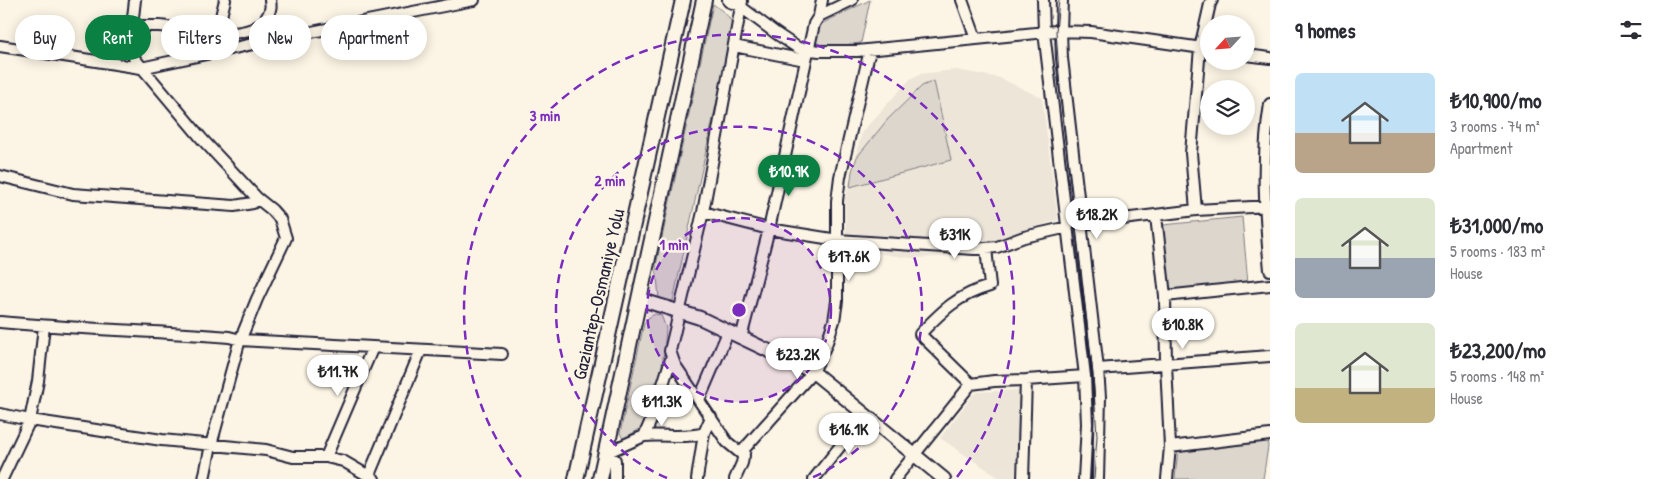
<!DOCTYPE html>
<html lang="en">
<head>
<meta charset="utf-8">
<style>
	:root { --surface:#fff; --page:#f7f7f7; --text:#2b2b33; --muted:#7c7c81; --accent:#0b8043 }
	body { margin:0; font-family:"Patrick Hand",sans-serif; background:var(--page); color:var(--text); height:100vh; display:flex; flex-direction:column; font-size:19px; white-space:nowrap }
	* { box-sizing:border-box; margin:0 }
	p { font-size:16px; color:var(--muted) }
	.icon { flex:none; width:28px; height:28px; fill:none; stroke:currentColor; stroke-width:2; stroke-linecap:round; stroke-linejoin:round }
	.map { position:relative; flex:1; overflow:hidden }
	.panel { display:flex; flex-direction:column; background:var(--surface); width:400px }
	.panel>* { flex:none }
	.banner { position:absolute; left:15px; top:15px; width:475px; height:45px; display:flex; gap:10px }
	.needle { width:32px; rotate:244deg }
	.buttons { position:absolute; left:1200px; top:15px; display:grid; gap:10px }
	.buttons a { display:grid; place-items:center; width:55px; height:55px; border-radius:50%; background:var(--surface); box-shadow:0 2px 12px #0003; font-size:25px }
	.price { position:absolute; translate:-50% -42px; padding:0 11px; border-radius:18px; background:#fff; color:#222; font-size:16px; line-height:32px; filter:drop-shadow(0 1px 2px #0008) }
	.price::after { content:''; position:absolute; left:50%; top:30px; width:15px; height:11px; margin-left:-8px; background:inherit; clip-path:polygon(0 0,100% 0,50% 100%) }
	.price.selected { background:var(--accent); color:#fff }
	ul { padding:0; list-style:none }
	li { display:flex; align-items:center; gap:15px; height:125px; padding:0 25px }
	li span { display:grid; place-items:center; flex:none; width:140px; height:100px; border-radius:8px; color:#555 }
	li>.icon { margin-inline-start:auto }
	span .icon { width:60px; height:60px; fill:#fffc; stroke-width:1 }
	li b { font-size:21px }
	h2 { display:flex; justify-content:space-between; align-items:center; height:60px; padding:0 25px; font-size:21px }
	.tag { padding:0 18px; border-radius:22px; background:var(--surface); box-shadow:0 2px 12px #0003; font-size:18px; line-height:45px }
	.tag.selected { background:var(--accent); color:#fff }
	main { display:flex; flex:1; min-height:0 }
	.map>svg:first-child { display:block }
	.built { fill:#ece5d8 }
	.green { fill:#dcd6cc; stroke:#7f7c84 }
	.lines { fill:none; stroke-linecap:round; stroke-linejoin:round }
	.minor-casing { stroke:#22223b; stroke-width:14 }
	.major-casing { stroke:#22223b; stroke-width:16 }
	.highway-casing { stroke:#22223b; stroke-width:18 }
	.minor { stroke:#fcf5e5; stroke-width:10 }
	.major { stroke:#fcf5e5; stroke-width:12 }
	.highway { stroke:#fcf5e5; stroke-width:14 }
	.tram { stroke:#22223b; stroke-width:1 }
	.ring { fill:none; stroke:#7b2cbf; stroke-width:2.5; stroke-dasharray:9 6 }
	.labels { text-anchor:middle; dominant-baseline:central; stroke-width:5; stroke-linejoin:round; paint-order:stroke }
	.street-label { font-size:19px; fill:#22223b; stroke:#fcf5e5 }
	.centre { fill:#7b2cbf; stroke:#fcf5e5; stroke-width:2.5 }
	.ring-label { font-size:15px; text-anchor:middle; font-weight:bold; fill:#7b2cbf; stroke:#fcf5e5; stroke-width:5; stroke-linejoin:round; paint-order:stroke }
</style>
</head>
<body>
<main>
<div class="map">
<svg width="1270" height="479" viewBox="0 0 1270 479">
	<rect width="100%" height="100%" fill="#fcf5e5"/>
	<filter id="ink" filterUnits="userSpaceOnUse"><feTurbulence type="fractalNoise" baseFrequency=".02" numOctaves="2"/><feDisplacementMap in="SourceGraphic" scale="10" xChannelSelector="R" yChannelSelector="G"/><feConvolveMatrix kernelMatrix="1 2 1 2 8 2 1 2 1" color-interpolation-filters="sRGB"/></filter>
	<g filter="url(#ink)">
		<!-- built -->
		<path class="built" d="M956,70l44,8 42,20 16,122 -43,13 -4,10 -46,13 -53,2 -66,-9 -1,-49 17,-68 48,-53 10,-5z
			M1020,390l-5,89h-14l-61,-41 33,-43 5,-3z"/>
		<!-- green -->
		<path class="green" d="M870,0l-9,43 -37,4 -8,-5 -1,-5 6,-13z
			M713,4c22,16 20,16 16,42l-56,255 -14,-2 -3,-34z
			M934,81l17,79 -101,27 2,-16 5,-14 31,-38 34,-33z
			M1242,217l6,66 -78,7 -7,-65z
			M655,314l6,1 5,13 -2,25 -5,29h-5l-11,45 -20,12 -3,-6 24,-109 4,-6z
			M1269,440l-6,39h-88l3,-29z"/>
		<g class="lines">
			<!-- minor casing -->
			<g class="minor-casing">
				<path id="minor" d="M135,0l-3,26 2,32 68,81 55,59 15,12 8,9 6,19 -29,61 -18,44 -28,102 -7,34
					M962,0l14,39
					M1043,0l1,32 41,344 2,48 -3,55
					M1062,0l-1,31 1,27 36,311 2,28 -2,82
					M733,1l44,33 21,14 21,3h38l199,-20 35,1 118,17
					M742,1l-39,211 -33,139 5,14 52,77 17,14
					M819,16l3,-16
					M132,26c9,0 18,0 27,0 28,3 94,20 109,-11 3,-6 3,-9 2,-15
					M0,46l141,22 135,-29 198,-39
					M734,46l66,13 8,-9
					M217,51l5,-39 3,-12
					M1246,55l24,3
					M1270,104c-9,55 -5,111 0,166
					M0,176l73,18 161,12 19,-3 4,-5
					M1196,210l-5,-57 9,-105 10,-44 2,-4
					M703,212l66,17 69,11 136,9 23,-2 27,-10 44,-10
					M1156,216l9,80 1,68 4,83 -3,32
					M1082,224l114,-14 74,-4
					M1165,296l105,-11
					M0,322c76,7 153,9 229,15l12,3 261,14
					M741,338l28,-109 45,-205 5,-8 33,-16
					M1098,369l172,-13
					M971,384l-51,-50c23,-24 38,-39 70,-48l-4,-38
					M699,400l29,-68
					M0,414l30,6 132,20 104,10 27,7h33l17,4 31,18
					M644,436c20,-2 41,3 60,-3
					M1170,447l100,-12
					M326,457l47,-110
					M369,475l52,-125
					M2,479l28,-59 8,-39 6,-55
					M615,479v-19l-9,-7 38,-17 9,-20 18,-57
					M697,479l7,-46 7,-16
					M735,479l7,-16 3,-15 68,-76 13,-27 8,-24 3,-20v-100l3,-24 30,-127
					M814,479l51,-64
					M895,479l76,-95 23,-3 32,-1 59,-4
					M1023,479l3,-99"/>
			</g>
			<!-- major casing -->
			<g class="major-casing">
				<path id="major" d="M639,299l61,19 113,54 131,107"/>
			</g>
			<!-- highway casing -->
			<g class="highway-casing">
				<path id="highway" d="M730,0l3,1
					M576,479l107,-479
					M600,479l104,-479"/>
			</g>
			<!-- minor -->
			<use href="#minor" class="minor"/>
			<!-- major -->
			<use href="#major" class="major"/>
			<!-- highway -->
			<use href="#highway" class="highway"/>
			<!-- tram -->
			<path class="tram" d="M1059,0l-3,31 5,72 32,272 4,61 -3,43"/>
		</g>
	</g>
	<!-- distance rings -->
	<circle cx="739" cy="310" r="92" fill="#7b2cbf" fill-opacity=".12"/>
	<g class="ring">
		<circle cx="739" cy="310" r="92"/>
		<path d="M667 478A183 183 0 1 1 811 478"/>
		<path d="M521 477A275 275 0 1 1 957 477"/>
	</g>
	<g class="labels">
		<!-- street labels -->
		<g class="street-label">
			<text transform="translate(598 294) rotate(-77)">Gaziantep-Osmaniye Yolu</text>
		</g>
	</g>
	<circle cx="739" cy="310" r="8" class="centre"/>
	<g class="ring-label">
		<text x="545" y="121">3 min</text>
		<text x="610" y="186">2 min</text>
		<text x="674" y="250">1 min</text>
	</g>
</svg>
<div class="buttons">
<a><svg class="needle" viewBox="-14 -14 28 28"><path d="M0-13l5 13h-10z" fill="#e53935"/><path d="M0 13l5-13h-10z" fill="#7c7c81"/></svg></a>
<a><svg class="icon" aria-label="layers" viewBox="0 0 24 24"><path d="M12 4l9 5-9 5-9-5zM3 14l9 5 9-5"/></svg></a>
</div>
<b class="price selected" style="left:789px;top:197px">₺10.9K</b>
<b class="price" style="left:1097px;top:240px">₺18.2K</b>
<b class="price" style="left:955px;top:260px">₺31K</b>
<b class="price" style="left:849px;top:282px">₺17.6K</b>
<b class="price" style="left:1183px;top:350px">₺10.8K</b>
<b class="price" style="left:798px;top:380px">₺23.2K</b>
<b class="price" style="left:338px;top:397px">₺11.7K</b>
<b class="price" style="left:662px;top:427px">₺11.3K</b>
<b class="price" style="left:849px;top:455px">₺16.1K</b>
<div class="banner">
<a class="tag">Buy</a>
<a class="tag selected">Rent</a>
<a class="tag">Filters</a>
<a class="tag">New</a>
<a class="tag">Apartment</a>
</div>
</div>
<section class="panel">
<h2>9 homes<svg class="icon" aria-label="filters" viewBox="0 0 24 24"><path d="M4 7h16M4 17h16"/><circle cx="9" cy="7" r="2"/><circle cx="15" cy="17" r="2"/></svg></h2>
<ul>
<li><span style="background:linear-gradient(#bfe0f5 60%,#b9a48a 0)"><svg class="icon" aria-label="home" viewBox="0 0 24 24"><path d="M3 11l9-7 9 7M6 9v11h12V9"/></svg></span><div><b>₺10,900/mo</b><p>3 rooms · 74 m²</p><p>Apartment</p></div></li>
<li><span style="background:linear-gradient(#dfe7d0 60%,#9aa5b1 0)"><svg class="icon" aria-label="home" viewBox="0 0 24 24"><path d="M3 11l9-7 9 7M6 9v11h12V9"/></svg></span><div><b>₺31,000/mo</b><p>5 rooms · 183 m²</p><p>House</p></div></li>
<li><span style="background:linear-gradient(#dfe7d0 65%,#c2b280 0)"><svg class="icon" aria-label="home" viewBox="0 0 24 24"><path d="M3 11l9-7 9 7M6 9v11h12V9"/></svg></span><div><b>₺23,200/mo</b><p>5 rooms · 148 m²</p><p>House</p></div></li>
</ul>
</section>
</main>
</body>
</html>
